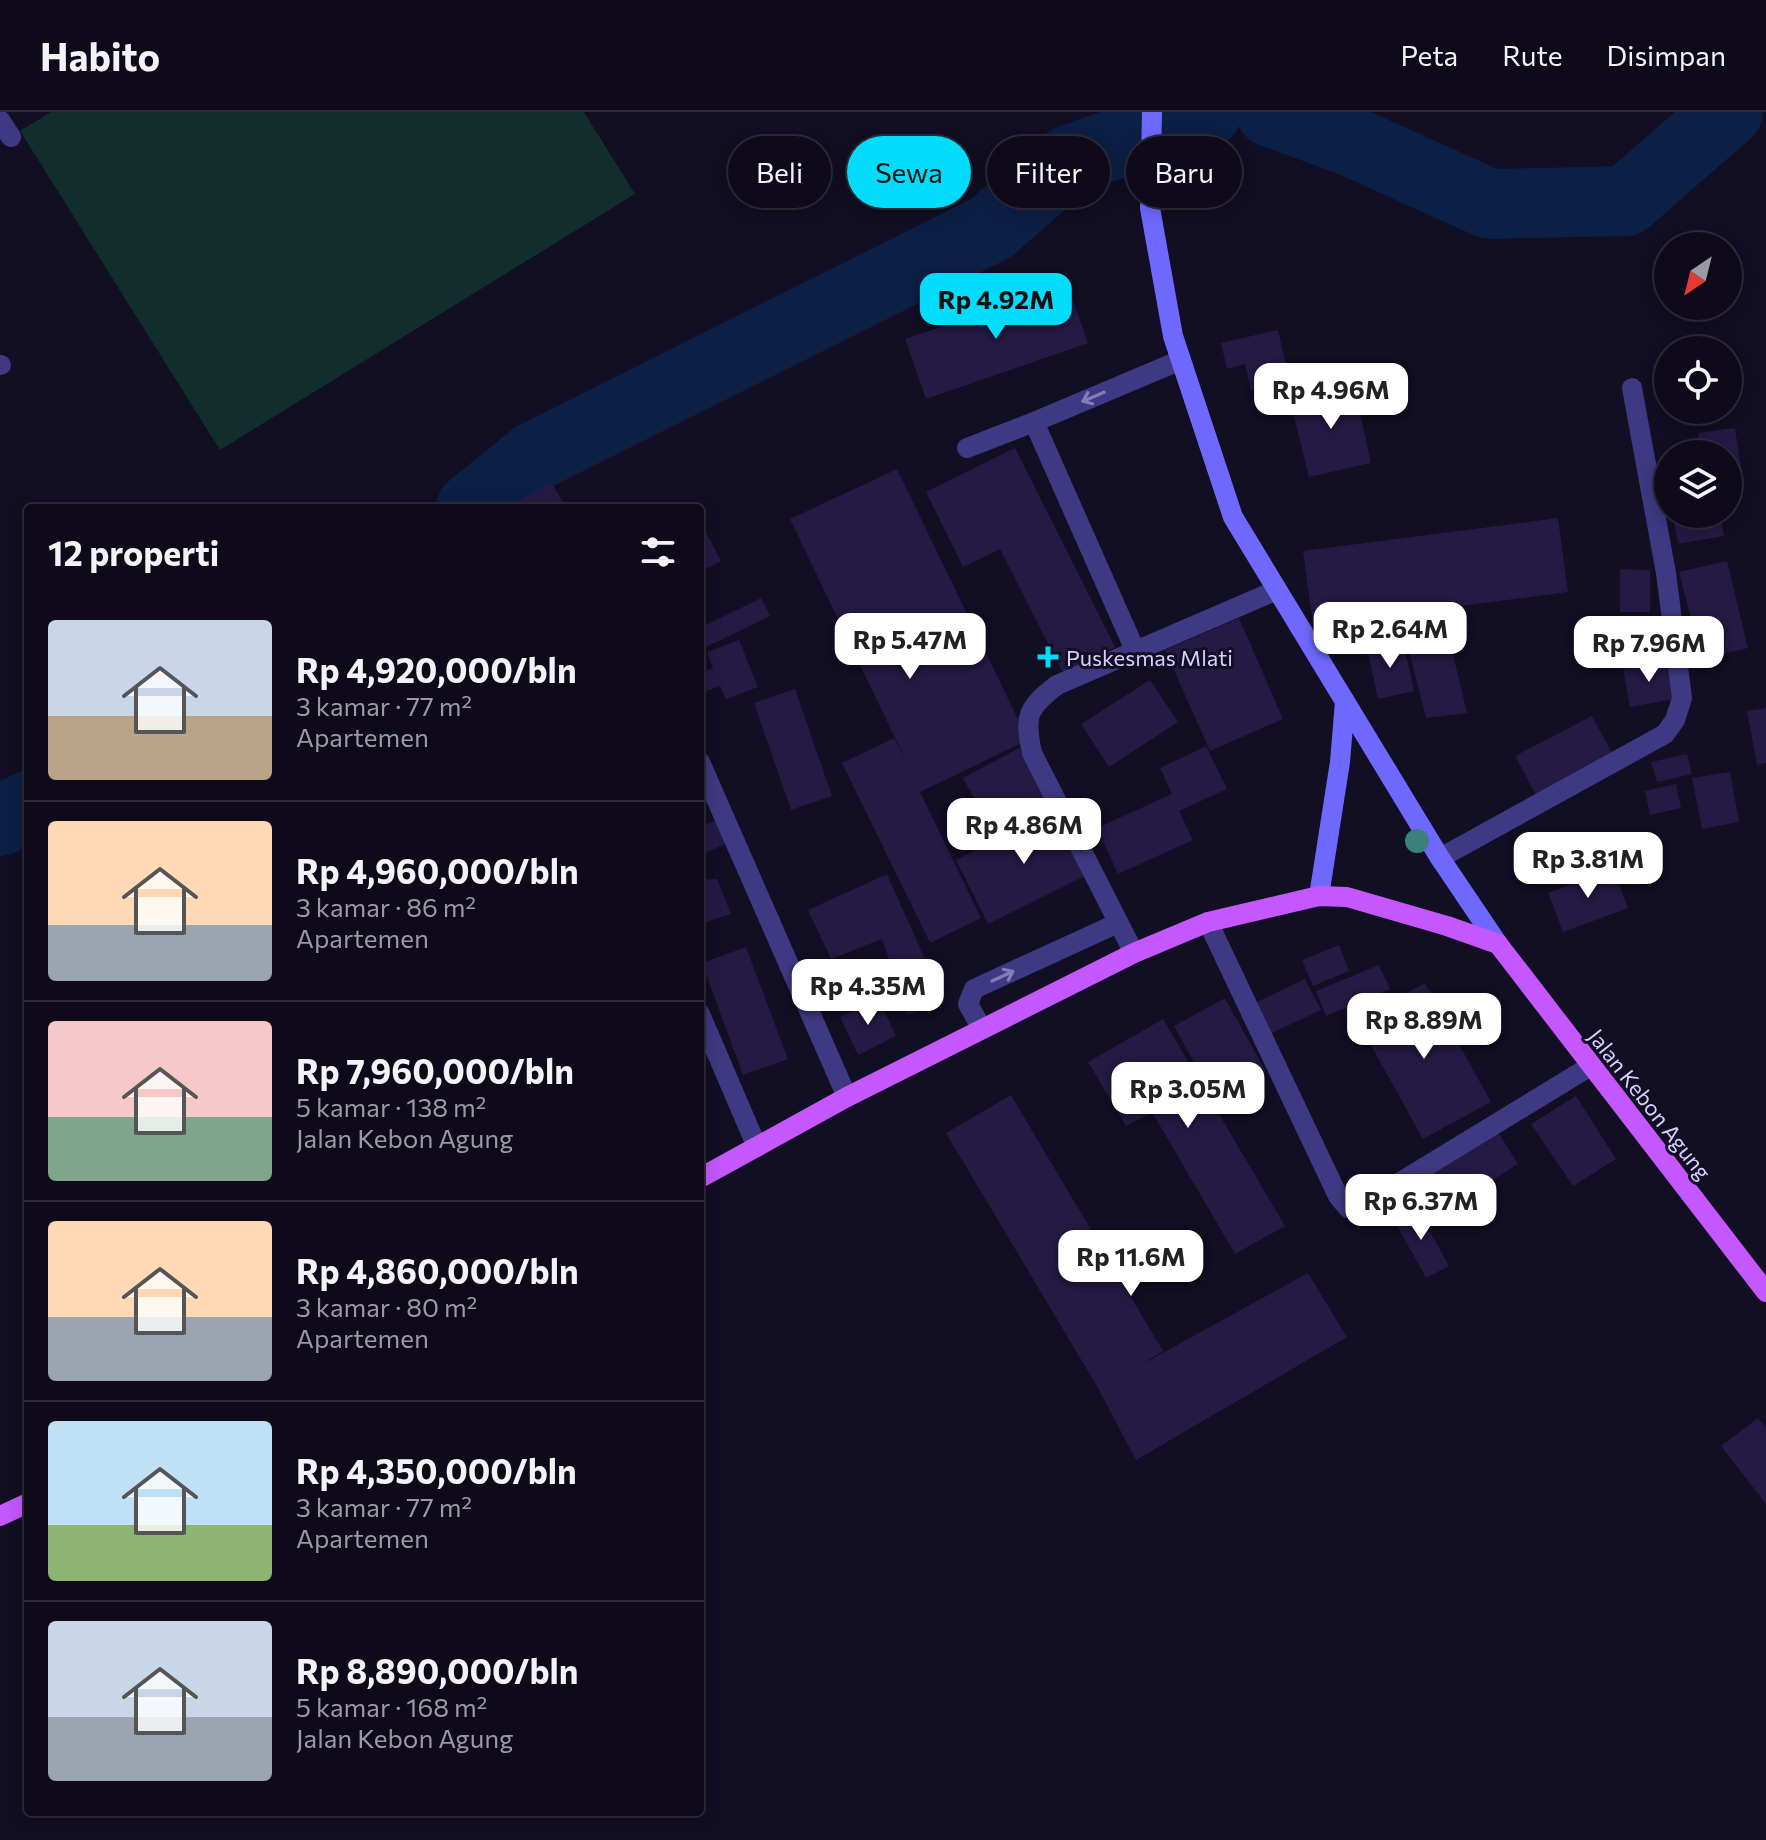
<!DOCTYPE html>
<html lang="id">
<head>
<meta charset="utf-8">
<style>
	:root { --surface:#0e0a1a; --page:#1c1827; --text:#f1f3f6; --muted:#9b9aa2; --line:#2e2b39; --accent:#02dbf9 }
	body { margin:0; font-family:Commissioner,sans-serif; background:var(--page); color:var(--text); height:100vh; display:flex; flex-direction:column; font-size:30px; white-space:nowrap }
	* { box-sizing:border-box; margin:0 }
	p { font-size:26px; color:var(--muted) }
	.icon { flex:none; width:44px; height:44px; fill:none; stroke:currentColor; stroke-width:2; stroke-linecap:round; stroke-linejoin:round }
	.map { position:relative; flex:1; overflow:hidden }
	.details { position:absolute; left:24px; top:392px; width:680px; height:1312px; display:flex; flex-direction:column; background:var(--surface); border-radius:8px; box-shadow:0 4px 20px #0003,0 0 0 2px var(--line) }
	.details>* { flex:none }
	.guide { position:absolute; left:728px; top:24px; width:760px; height:72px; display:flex; gap:16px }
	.needle { width:52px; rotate:215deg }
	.buttons { position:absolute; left:1654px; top:120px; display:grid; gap:16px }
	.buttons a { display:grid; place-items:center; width:88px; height:88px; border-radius:50%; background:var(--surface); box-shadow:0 4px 20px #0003,0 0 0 2px var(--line); font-size:40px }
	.price { position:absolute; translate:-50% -68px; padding:0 18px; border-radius:16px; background:#fff; color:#222; font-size:26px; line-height:52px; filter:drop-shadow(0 2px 4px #0008) }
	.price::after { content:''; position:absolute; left:50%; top:48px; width:24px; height:18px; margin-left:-12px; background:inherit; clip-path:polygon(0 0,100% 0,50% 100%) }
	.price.current { background:var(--accent); color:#111 }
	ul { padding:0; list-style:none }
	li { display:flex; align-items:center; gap:24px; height:200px; padding:0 24px }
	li+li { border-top:2px solid var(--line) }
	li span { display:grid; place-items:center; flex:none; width:224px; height:160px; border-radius:8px; color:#555 }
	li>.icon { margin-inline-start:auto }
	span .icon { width:96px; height:96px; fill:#fffc; stroke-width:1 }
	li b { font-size:34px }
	h2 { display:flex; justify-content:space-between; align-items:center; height:96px; padding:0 24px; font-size:34px }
	.pill { padding:0 28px; border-radius:36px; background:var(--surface); box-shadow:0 4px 20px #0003,0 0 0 2px var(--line); font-size:28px; line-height:72px }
	.pill.current { background:var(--accent); color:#111 }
	header { display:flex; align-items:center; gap:48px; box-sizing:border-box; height:112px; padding:0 40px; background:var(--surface); border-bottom:2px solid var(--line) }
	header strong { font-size:38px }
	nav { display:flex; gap:44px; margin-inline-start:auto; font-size:28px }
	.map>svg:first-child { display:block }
	.green { fill:#112d2c }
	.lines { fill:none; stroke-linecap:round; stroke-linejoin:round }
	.river { stroke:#0c1f44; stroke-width:70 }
	.building { fill:#241a44 }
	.lane { stroke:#3e3982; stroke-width:20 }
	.street { stroke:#3e3982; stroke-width:20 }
	.secondary { stroke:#6f68fe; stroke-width:20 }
	.primary { stroke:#c458fe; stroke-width:20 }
	.tree { fill:#3b807a }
	.oneway { stroke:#837dba }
	.poi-dot { fill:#02dbf9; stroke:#120e23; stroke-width:3 }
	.labels { text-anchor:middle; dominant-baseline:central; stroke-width:6; stroke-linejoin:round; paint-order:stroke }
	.poi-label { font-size:22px; fill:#d7d0ff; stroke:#120e23; text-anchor:start }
	.street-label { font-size:22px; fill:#d7d0ff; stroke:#120e23 }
</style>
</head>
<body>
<header>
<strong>Habito</strong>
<nav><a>Peta</a><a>Rute</a><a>Disimpan</a></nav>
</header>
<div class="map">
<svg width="1766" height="1728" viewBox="0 0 1766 1728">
	<rect width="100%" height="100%" fill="#120e23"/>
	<!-- green -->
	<path class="green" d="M51,0h533l51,82 -415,256 -200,-319z"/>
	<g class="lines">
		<!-- river -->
		<path class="river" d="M1271,0l77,28 142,64 136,-3 102,-89
			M471,396l64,-52 456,-228 78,-68 138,-48
			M0,709l28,-15"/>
	</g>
	<!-- building -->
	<path class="building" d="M1067,172l21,59 -162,56 -21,-60z
		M1278,218l12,52 -39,9 -6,-27 -18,5 -6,-26z
		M1354,274l17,77 -62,14 -19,-77z
		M1735,316l6,39 -13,1v-14h-27l-3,-21z
		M1015,336l100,199 -52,26 -63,-124 -37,18 -37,-75z
		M897,357l131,271 -108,52 61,126 -51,25 -88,-180 52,-25 14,27 -118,-246z
		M551,370l15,26h-61z
		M1689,402h31l4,22 -46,8 -5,-27z
		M1558,406l10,74 -255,33 -10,-74z
		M700,409l21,40 -21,11z
		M1727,449l21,87 -47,11 -22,-87z
		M1620,457l30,1v42h-30z
		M761,486l9,18 -70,34v-22z
		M1239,506l44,101 -73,32 -45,-101z
		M1449,525l18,76 -41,5 -18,-71z
		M739,528l19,47 -32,12 -6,-13 -14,5 -6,-18 13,-5 -6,-16z
		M1403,528l11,51 -36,8 -11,-51z
		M1668,550l7,37 -45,8 -7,-38z
		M1150,568l28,42 -69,45 -28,-43z
		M795,577l37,107 -41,14 -37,-107z
		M1766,596v55l-9,2 -10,-54z
		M1592,604l22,41 -77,40 -22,-41z
		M1206,634l21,43 -48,22 14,29 -75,34 -21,-46 75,-34 -12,-26z
		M1019,636l31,55 -56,31 -31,-56z
		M1687,642l5,20 -35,8 -6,-20z
		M1730,660l9,50 -37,7 -10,-51z
		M1676,672l5,24 -31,7 -5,-24z
		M1060,696l33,64 -105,52 -32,-64z
		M719,707l11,23 -30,13v-28z
		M1613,756l15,40 -65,24 -15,-39z
		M887,762l57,128 -36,13 -26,-76 -51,20 -23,-49z
		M717,767l14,35 -31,10v-44z
		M1339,833l10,26 -36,15 -11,-26z
		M746,835l42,112 -45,16 -41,-112z
		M1379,853l11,24 -64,27 -10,-25z
		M1305,867l16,31 -51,24 -15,-31z
		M1425,871l66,119 -68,37 -66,-119z
		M1225,886l41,74 -51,29 -41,-75z
		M879,887l17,37 -38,19 -18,-38z
		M1163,907l122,207 -50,28 -83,-142 -26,14 -38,-64z
		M1011,983l152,256 -24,15 169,-93 39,64 -211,123 -38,-72 -152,-255z
		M1576,984l40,63 -43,27 -42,-62z
		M1496,1017l22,35 -71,45 -11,-18 -20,12 -11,-16z
		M1415,1093l34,61 -23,12 -33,-60z
		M1758,1306l8,10v76l-45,-58z"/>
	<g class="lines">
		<!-- lane -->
		<path class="lane" d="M1034,310l147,-62
			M967,336l67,-26 101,228
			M1134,841l-102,-200c-8,-37 -5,-45 25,-68l220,-95
			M982,917l-14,-25 6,-15 144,-66"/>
		<!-- street -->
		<path class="street" d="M0,8l11,17
			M0,253h1
			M700,650l147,335
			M1440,746l225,-124 10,-14 7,-22 -16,-125 -34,-185
			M1208,810l130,274 10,12 13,-2 228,-139
			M700,902l57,133"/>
		<!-- secondary -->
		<path class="secondary" d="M1152,0l-2,96 23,128 60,181 207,341 58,86
			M1319,784l21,-134 5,-61"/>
		<!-- primary -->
		<path class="primary" d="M700,1066l147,-81 287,-144 74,-31 111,-26 28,1 100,29 51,18 268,348
			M0,1404l28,-13"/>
	</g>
	<!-- trees -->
	<circle class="tree" cx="1417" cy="729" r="12"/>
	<!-- one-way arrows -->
	<defs><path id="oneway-shaft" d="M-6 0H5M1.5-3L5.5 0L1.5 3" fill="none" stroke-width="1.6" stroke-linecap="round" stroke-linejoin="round" transform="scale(2)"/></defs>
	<g class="oneway">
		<use href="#oneway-shaft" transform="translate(1093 285) rotate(157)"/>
		<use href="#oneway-shaft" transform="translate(1003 864) rotate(-25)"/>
	</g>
	<!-- markers -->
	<path class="poi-dot" d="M1044 533h8v8h8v8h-8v8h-8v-8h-8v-8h8z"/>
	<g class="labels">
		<!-- poi labels -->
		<g class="poi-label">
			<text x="1066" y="545">Puskesmas Mlati</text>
		</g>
		<!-- street labels -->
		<g class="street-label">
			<text transform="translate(1650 992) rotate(52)">Jalan Kebon Agung</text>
		</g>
	</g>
</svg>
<div class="buttons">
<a><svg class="needle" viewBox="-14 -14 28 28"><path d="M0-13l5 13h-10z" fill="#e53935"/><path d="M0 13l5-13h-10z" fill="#9b9aa2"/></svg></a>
<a><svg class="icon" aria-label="locate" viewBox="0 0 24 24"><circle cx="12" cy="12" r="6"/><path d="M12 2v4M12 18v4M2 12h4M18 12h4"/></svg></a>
<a><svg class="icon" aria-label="layers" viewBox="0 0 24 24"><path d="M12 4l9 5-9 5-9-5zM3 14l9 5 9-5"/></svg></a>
</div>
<b class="price current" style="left:996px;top:229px">Rp 4.92M</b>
<b class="price" style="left:1331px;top:319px">Rp 4.96M</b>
<b class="price" style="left:1390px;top:558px">Rp 2.64M</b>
<b class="price" style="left:910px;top:569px">Rp 5.47M</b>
<b class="price" style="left:1649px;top:572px">Rp 7.96M</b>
<b class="price" style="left:1024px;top:754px">Rp 4.86M</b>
<b class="price" style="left:1588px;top:788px">Rp 3.81M</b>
<b class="price" style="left:868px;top:915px">Rp 4.35M</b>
<b class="price" style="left:1424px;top:949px">Rp 8.89M</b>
<b class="price" style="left:1188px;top:1018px">Rp 3.05M</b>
<b class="price" style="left:1421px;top:1130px">Rp 6.37M</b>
<b class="price" style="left:1131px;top:1186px">Rp 11.6M</b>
<div class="guide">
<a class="pill">Beli</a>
<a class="pill current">Sewa</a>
<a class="pill">Filter</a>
<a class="pill">Baru</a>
</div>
<section class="details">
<h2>12 properti<svg class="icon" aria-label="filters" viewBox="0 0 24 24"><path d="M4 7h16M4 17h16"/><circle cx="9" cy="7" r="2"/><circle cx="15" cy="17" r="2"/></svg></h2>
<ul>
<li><span style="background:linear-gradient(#c9d6e8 60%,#b9a48a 0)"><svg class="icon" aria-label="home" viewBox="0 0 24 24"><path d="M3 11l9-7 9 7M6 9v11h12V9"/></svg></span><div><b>Rp 4,920,000/bln</b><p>3 kamar · 77 m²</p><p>Apartemen</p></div></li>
<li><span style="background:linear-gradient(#ffd9b3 65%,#9aa5b1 0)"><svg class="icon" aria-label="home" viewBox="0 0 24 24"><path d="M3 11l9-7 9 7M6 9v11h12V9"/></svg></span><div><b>Rp 4,960,000/bln</b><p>3 kamar · 86 m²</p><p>Apartemen</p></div></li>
<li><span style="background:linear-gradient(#f6c9c9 60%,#7fa58c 0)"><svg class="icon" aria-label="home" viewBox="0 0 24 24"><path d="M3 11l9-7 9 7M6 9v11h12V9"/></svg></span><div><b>Rp 7,960,000/bln</b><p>5 kamar · 138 m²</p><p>Jalan Kebon Agung</p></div></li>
<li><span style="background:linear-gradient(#ffd9b3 60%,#9aa5b1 0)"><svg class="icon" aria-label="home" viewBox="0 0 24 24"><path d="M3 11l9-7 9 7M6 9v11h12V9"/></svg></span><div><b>Rp 4,860,000/bln</b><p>3 kamar · 80 m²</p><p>Apartemen</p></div></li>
<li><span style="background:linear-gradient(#bfe0f5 65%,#8fb573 0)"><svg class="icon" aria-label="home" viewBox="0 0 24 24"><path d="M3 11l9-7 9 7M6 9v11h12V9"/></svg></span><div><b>Rp 4,350,000/bln</b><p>3 kamar · 77 m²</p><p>Apartemen</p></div></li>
<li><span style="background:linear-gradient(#c9d6e8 60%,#9aa5b1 0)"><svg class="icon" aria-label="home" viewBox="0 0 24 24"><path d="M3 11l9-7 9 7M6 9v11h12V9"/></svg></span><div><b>Rp 8,890,000/bln</b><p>5 kamar · 168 m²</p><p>Jalan Kebon Agung</p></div></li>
</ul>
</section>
</div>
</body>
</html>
